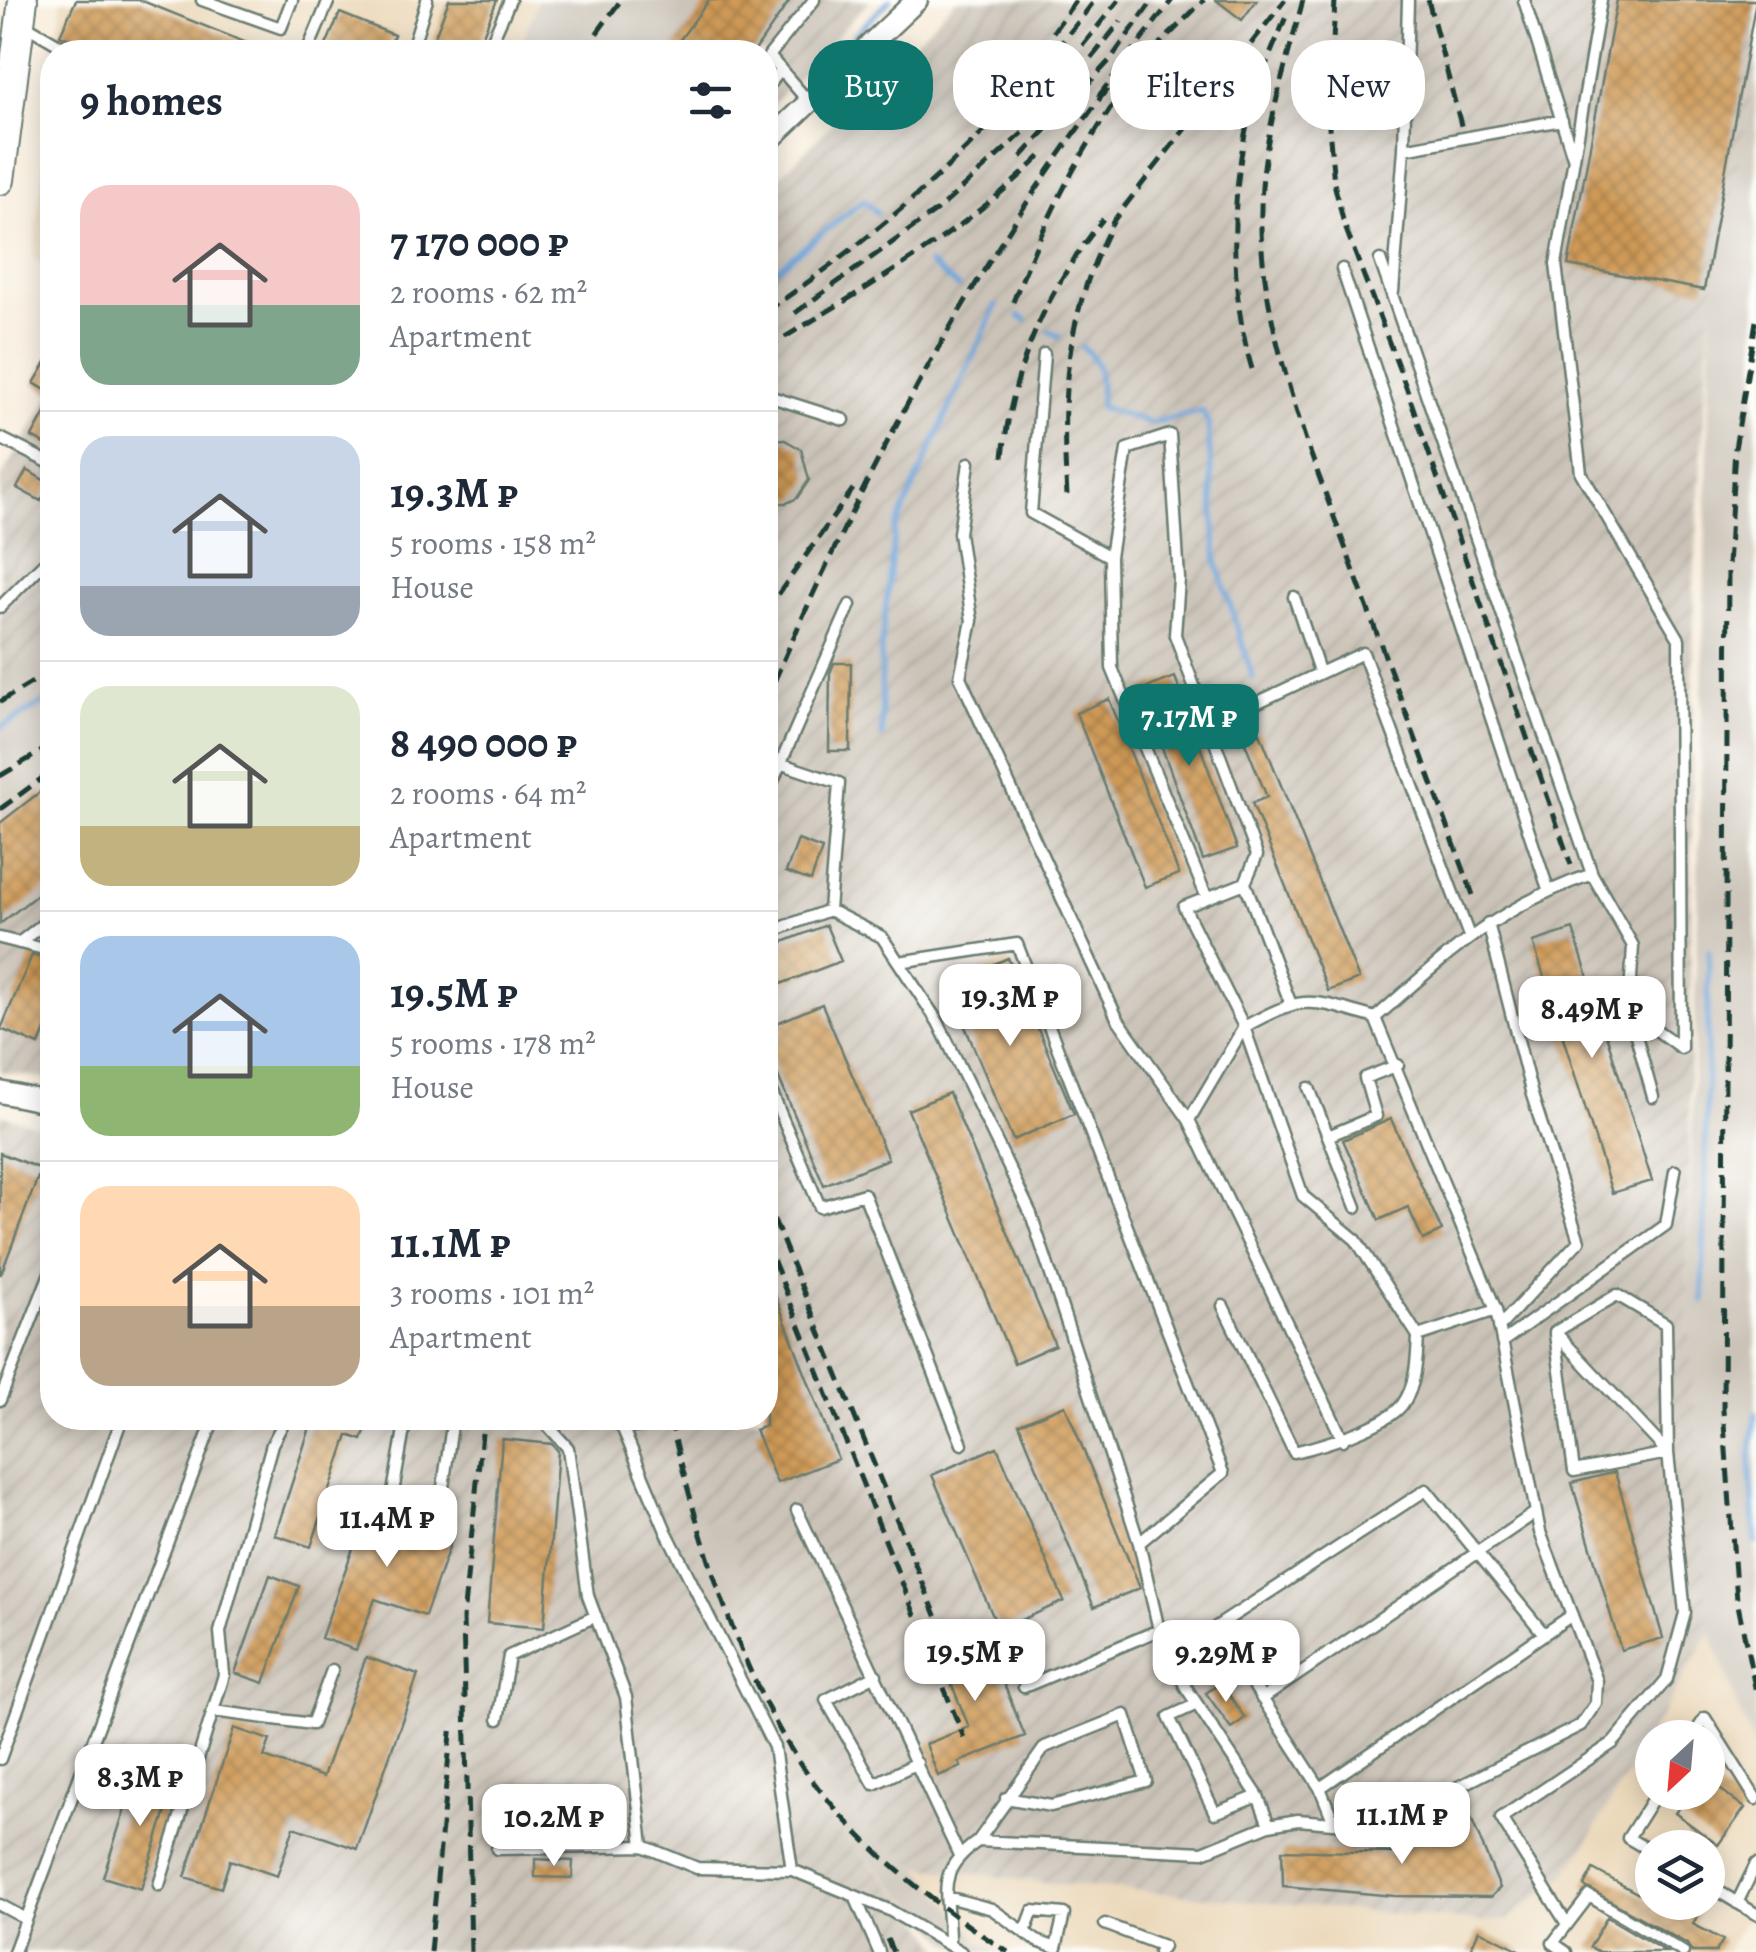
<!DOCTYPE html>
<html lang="en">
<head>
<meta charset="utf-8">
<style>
	:root { --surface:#fff; --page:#f6f6f7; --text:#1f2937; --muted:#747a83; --line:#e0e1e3; --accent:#0f766e }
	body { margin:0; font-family:Alegreya,serif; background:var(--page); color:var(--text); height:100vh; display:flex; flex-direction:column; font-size:38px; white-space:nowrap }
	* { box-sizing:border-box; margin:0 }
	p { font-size:32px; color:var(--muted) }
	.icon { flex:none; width:55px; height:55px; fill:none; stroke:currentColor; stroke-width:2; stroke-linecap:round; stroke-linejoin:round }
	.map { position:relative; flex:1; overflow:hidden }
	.details { position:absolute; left:40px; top:40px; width:738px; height:1390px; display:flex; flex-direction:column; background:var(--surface); border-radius:40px; box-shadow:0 5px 25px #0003 }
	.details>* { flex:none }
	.top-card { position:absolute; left:808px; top:40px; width:798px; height:90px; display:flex; gap:20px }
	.needle { width:65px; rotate:206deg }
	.buttons { position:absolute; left:1635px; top:1720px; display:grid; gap:20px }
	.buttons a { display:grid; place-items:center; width:90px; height:90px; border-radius:50%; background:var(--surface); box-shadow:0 5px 25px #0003; font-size:50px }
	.price { position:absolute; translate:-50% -85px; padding:0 22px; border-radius:20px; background:#fff; color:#222; font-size:32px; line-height:65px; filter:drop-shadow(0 2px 5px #0008) }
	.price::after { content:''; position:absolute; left:50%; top:60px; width:30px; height:22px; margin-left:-15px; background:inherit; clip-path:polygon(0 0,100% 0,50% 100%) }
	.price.selected { background:var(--accent); color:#fff }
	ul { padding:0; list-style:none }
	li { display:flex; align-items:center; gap:30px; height:250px; padding:0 40px }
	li+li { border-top:2px solid var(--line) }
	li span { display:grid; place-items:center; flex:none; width:280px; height:200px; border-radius:30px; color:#555 }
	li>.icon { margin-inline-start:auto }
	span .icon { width:120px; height:120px; fill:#fffc; stroke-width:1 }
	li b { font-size:42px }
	h2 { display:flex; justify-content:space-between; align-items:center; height:120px; padding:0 40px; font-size:42px }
	.chip { padding:0 35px; border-radius:40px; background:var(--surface); box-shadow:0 5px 25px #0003; font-size:35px; line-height:90px }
	.chip.selected { background:var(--accent); color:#fff }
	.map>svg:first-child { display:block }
	.built { fill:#ebd8ba; fill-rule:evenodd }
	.industrial { fill:url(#industrial-furrows) }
	.railway { fill:#cbc3b8 }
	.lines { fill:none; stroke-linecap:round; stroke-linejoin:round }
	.stream { stroke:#6ca5db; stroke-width:5 }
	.building { fill:url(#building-cross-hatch) }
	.lane-casing { stroke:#6b7b6f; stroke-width:15 }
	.street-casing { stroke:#6b7b6f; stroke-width:25 }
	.secondary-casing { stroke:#6b7b6f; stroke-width:32 }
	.lane { stroke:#fff; stroke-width:10 }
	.street { stroke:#fff; stroke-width:20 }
	.secondary { stroke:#fff; stroke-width:28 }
	.rail { stroke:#1f3d34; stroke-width:5; stroke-dasharray:15 8; stroke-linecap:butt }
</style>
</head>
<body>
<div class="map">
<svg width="1756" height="1952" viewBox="0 0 1756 1952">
	<defs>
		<pattern id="industrial-furrows" width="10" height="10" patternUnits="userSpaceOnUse" patternTransform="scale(2.5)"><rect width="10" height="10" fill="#cbc3b8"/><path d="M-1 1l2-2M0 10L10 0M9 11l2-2" fill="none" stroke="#aea89f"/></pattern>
		<pattern id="building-cross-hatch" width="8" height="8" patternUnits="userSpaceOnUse" patternTransform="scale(2.5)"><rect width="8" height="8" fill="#cf9a56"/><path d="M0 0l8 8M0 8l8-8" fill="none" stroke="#a77f48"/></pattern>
	</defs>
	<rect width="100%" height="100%" fill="#fdfcf7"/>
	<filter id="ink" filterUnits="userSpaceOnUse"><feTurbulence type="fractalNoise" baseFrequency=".01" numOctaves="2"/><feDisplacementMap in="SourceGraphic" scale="20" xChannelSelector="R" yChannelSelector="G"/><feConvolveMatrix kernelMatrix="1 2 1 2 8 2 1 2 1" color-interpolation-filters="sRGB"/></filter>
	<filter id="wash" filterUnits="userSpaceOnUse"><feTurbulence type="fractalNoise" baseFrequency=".0048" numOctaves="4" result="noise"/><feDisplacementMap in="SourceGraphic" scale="40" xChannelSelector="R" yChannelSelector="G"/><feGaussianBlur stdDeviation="2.25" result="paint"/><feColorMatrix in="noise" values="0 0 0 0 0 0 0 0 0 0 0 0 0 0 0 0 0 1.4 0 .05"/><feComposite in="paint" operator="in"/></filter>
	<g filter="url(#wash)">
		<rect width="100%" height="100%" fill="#f8eddc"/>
		<!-- built -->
		<path class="built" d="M62,0h476l-21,52h-461z
			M52,88v182l-19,-12z
			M1710,1632l46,122v148l-31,50h-721l-25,-11 -60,-74 129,16 435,39 25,-2 74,-69zM1652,1738h56v54h-56zM1652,1848h56v54h-56z"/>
		<!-- industrial -->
		<path class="industrial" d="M700,0h170l-105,112v-60h-104z
			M956,0h800v75l-45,228 -17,280 -6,723 22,326 -128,219 -19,26 -55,43 -25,2 -435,-39 -129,-16 -37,-25 -36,-38 -65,-98 -31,-87 -23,-105 -38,12 48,158 65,108 111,115 31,45h-944v-838l52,16v288h713v-1227z
			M52,393v243l-52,39v-195z
			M52,781v299l-52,-8v-249z"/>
		<!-- railway -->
		<path class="railway" d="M538,0h162l-39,52h-144z
			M1756,75v1679l-46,-122 -22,-326 23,-1003z
			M52,636v145l-52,42v-148z
			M728,1514l22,105 31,87 30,48 35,50 36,38 37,25 60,74 25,11h-35l-20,-10 -147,-150 -65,-108 -48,-158z"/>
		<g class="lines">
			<!-- stream -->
			<path class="stream" d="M853,36l37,-36
				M929,264l29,23
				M765,278l99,-78 13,13
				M1019,316l7,4
				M1049,331l10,5
				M1082,347c21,13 18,38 18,60l51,16 51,-12 6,12 9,139 36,116
				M0,728l52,-30
				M882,736l-1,-88 14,-119 101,-224
				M1703,1302l6,-351
				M1756,1413l-6,47 6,82"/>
		</g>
		<g id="blocks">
			<!-- building -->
			<path class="building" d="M76,0h64l129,52h-171l-38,-17z
				M449,0h48l-21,52 -43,-11z
				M709,0h81l-36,52h-83z
				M1216,0h41l-15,20z
				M1617,0h139l-52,290 -136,-25z
				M340,13l54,22 -7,17h-64z
				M52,353v41l-18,-11z
				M52,400v48l-20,-11z
				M783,439l18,10 8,31 -12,18 -10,5h-22v-62z
				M27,470l23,14 -9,17 -24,-13z
				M834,663h17l-1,88h-21l1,-78z
				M1175,677l62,171 -34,12 -62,-170z
				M1109,699l70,175 -34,13 -69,-174z
				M1260,733l99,246 -31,12 -76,-188 15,-6 -23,-57z
				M41,791l11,15v77l-52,41v-101z
				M798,840l24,9 -11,32 -25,-9z
				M826,925l15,36 -76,29v-41z
				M1573,929l79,252 -40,12 -79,-251z
				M32,955l20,6v52l-13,32 -38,-16z
				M1008,958l66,156 -61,26 -66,-156z
				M822,1004l66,155 -64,26 -59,-140v-17z
				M949,1093l106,252 -41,18 -106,-253z
				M1391,1119l51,112 -19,9 -15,-33 -29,13 -36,-80z
				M0,1153l41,16 -40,105h-1z
				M765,1269l73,190 -61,24 -22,-53 10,-4z
				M1065,1405l75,183 -46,19 -75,-183z
				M313,1418h56l-7,22 -14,-5 -37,112 -36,-12z
				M502,1439l50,5 6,7 -14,177 -57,-5z
				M997,1447l67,154 -65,29 -67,-155z
				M1615,1472l48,166 -42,12 -49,-167z
				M371,1498l35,12 -2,6 50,17 -29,83 -50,-17 -19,51 -35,-12z
				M270,1575l29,11 -35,97 -29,-10z
				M982,1630l43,106 -66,26 2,5 -23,9 -12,-32 43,-17 -32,-79z
				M366,1657l52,18 -61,174 -63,-22 -17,49 -47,-16 -9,28 -36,-11 49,-149 36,12 -6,17 59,20z
				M1221,1683l24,35 -14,10 -25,-35z
				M138,1768l38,12 -35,109 -38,-12z
				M1708,1780l37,28 -27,37 -43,-32 16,-21h17z
				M1469,1813l31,75 -9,9 -96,-1 -112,-10 -1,-36 109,3z
				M535,1859l38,2 -1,17 -37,-1z
				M1593,1869l75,41 4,-8h33l-12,22 30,16 -7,12h-24l-5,-8 -103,-58z
				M1607,1917l59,35h-67l-9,-5z
				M1479,1930l45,22h-55z"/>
		</g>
	</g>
	<g filter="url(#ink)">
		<use href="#blocks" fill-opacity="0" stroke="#6b7b6f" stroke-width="2.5"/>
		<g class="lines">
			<!-- lane casing -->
			<g class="lane-casing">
				<path id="lane" d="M202,0l79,28 11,-28
					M1524,0l49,157
					M1601,0l-45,264 25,209 98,166 2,409 -52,-38
					M25,25l46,27
					M307,52l22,-52
					M411,52l16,-52
					M487,52l23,-52
					M765,90l16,-20
					M808,101l-39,-45 45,-56
					M1404,149l4,-149
					M1342,269l206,620
					M1393,292l11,-143 158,-29
					M1044,354l-13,159 79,44 17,-108 43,-14 9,144 -4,56 82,220 -12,28
					M765,395l79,25
					M0,438l52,26
					M969,463l-10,70 13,88 -12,56 157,341 72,102
					M1110,557l2,111 95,230
					M1294,597l25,74
					M0,607l52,-52
					M1209,725l154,-72 106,283
					M782,764l57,19 -10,127 53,27 56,85 60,123 33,69 108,329 20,87 26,56 73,110 11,29
					M765,799l85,-194
					M1592,874l41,72 -4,64 24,87
					M1488,923l44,172 47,146 -80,86
					M765,934l64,-24
					M0,938l52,13
					M19,943l33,-26
					M899,962l118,-18 206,529 -84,70
					M1290,1002l-45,-119 -61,24 60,120 -55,93 154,320
					M1375,1018c-65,-19 -69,-25 -131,9l59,169 53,44 62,96 78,-26
					M765,1077l55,130 44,-13 98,250
					M1309,1088l47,119
					M1328,1136l48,-20 -11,-38 33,-13
					M1223,1306l71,146c26,-6 91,-25 108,-47 14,-18 15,-46 16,-69
					M1555,1334l19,137 94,-18
					M1502,1342l164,-117 9,-54
					M0,1400l52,-132
					M541,1418l27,30 20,148 38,101 17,149 54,22 95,2 97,40 72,42
					M615,1418l8,11 67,-11
					M623,1429l43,102 108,216 18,123
					M392,1498l14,-80
					M797,1510l162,345
					M439,1515l14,-97
					M876,1675l-50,25 48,84 43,-21
					M1024,1687l135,-57
					M1262,1699l273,-186
					M1197,1704l-28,13 46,96 43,-17
					M213,1711l99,13 20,-54
					M498,1719l11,-63 87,-40
					M1692,1738l13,-20 51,81
					M0,1759l122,-341
					M1320,1788l-104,-161 210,-137 118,144
					M1333,1820l-13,-32 252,-173
					M978,1841l67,-94 80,-32 21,66 -95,25 -45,-8
					M497,1849l146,-3
					M1652,1852l-24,-14 29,-46
					M159,1885l65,-210 -4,-43 52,-188 14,-26
					M1708,1885l48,29
					M947,1897l45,12 45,32 19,7 8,-34 -31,-3 -8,21
					M857,1901l22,51
					M1737,1903l19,-39
					M0,1905l26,14
					M1105,1924l58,22 -4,6
					M1567,1924l-66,-106 112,-75 54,-64 18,-66 -17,-160 -2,-129 -49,-29 -62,37 113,121
					M949,1942c0,-49 -16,-69 29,-101l225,11 66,-27 29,-5 81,7 202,-102 15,-22 1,-22 -57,-149 -44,-222 -121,-292c75,-66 121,-110 217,-144l-212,-614
					M14,1952l200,-534
					M1566,1952l-13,-9 36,-47 94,56"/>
			</g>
			<!-- street casing -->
			<g class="street-casing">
				<path id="street" d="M765,144l152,-144
					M0,1092l52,11"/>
			</g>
			<!-- secondary casing -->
			<g class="secondary-casing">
				<path id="secondary" d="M0,180l23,-180"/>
			</g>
			<!-- lane -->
			<use href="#lane" class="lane"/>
			<!-- street -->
			<use href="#street" class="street"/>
			<!-- secondary -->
			<use href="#secondary" class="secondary"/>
			<!-- rail -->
			<path class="rail" d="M1303,0c-18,68 -41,139 -42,209 -2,79 21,158 45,232l167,454
				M1335,0l-6,127 5,56 10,41 62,163 165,478
				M1428,0l34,129
				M1053,32l23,-32
				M583,52l38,-52
				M1152,52l52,-52
				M1077,76l44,-55
				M1098,97l74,-97
				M1025,117l94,-117
				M1021,157l89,-97 43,-60
				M1013,302c30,-77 63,-145 111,-213
				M765,312c135,-91 232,-183 330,-312
				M795,313l145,-105 108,-98
				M1756,321l-21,128 -7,117 -5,844 14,190 19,92
				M765,349c99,-60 199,-115 281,-198
				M1252,369c-23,-77 -22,-174 -3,-253 8,-35 25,-69 38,-102
				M1003,457c9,-90 44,-167 100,-238
				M1067,495c-7,-103 -1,-182 47,-275l171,-220
				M765,613l88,-124
				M0,702l52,-32
				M765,703c92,-216 201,-427 342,-614
				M0,776l52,-31
				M0,809l52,-38
				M765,1198l175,427
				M765,1239l199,499
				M670,1418c27,114 74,279 149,371 53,66 118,118 189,163
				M887,1939l6,13
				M430,1952l22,-229
				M471,1952l-8,-334 19,-185"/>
		</g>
	</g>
</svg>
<div class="buttons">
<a><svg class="needle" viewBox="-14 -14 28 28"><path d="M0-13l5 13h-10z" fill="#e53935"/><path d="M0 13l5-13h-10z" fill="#747a83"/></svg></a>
<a><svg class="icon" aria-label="layers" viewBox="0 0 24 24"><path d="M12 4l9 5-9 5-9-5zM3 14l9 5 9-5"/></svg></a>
</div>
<b class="price selected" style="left:1189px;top:769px">7.17M ₽</b>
<b class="price" style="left:1010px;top:1049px">19.3M ₽</b>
<b class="price" style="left:1592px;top:1061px">8.49M ₽</b>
<b class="price" style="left:387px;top:1570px">11.4M ₽</b>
<b class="price" style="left:975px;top:1704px">19.5M ₽</b>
<b class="price" style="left:1226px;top:1705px">9.29M ₽</b>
<b class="price" style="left:140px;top:1829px">8.3M ₽</b>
<b class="price" style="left:1402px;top:1867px">11.1M ₽</b>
<b class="price" style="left:554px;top:1869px">10.2M ₽</b>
<div class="top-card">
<a class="chip selected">Buy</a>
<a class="chip">Rent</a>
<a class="chip">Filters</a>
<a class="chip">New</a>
</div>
<section class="details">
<h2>9 homes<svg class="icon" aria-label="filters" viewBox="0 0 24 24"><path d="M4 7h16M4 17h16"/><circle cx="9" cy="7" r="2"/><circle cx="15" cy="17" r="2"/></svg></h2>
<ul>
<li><span style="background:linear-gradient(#f6c9c9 60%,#7fa58c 0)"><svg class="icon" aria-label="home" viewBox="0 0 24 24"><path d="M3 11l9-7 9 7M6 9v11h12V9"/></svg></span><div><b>7 170 000 ₽</b><p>2 rooms · 62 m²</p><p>Apartment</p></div></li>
<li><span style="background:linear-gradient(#c9d6e8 75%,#9aa5b1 0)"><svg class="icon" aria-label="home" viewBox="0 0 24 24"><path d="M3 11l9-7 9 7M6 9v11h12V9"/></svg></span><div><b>19.3M ₽</b><p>5 rooms · 158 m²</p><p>House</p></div></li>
<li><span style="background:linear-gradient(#dfe7d0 70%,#c2b280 0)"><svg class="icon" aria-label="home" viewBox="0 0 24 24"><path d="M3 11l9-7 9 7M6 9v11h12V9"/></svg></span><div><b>8 490 000 ₽</b><p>2 rooms · 64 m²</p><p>Apartment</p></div></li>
<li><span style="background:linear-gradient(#a9c7e8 65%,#8fb573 0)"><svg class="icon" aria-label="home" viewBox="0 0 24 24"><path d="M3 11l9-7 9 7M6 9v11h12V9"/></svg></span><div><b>19.5M ₽</b><p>5 rooms · 178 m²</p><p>House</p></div></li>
<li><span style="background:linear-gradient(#ffd9b3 60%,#b9a48a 0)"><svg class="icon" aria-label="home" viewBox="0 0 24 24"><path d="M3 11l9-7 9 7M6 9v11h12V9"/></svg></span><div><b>11.1M ₽</b><p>3 rooms · 101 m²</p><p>Apartment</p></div></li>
</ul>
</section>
</div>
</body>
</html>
